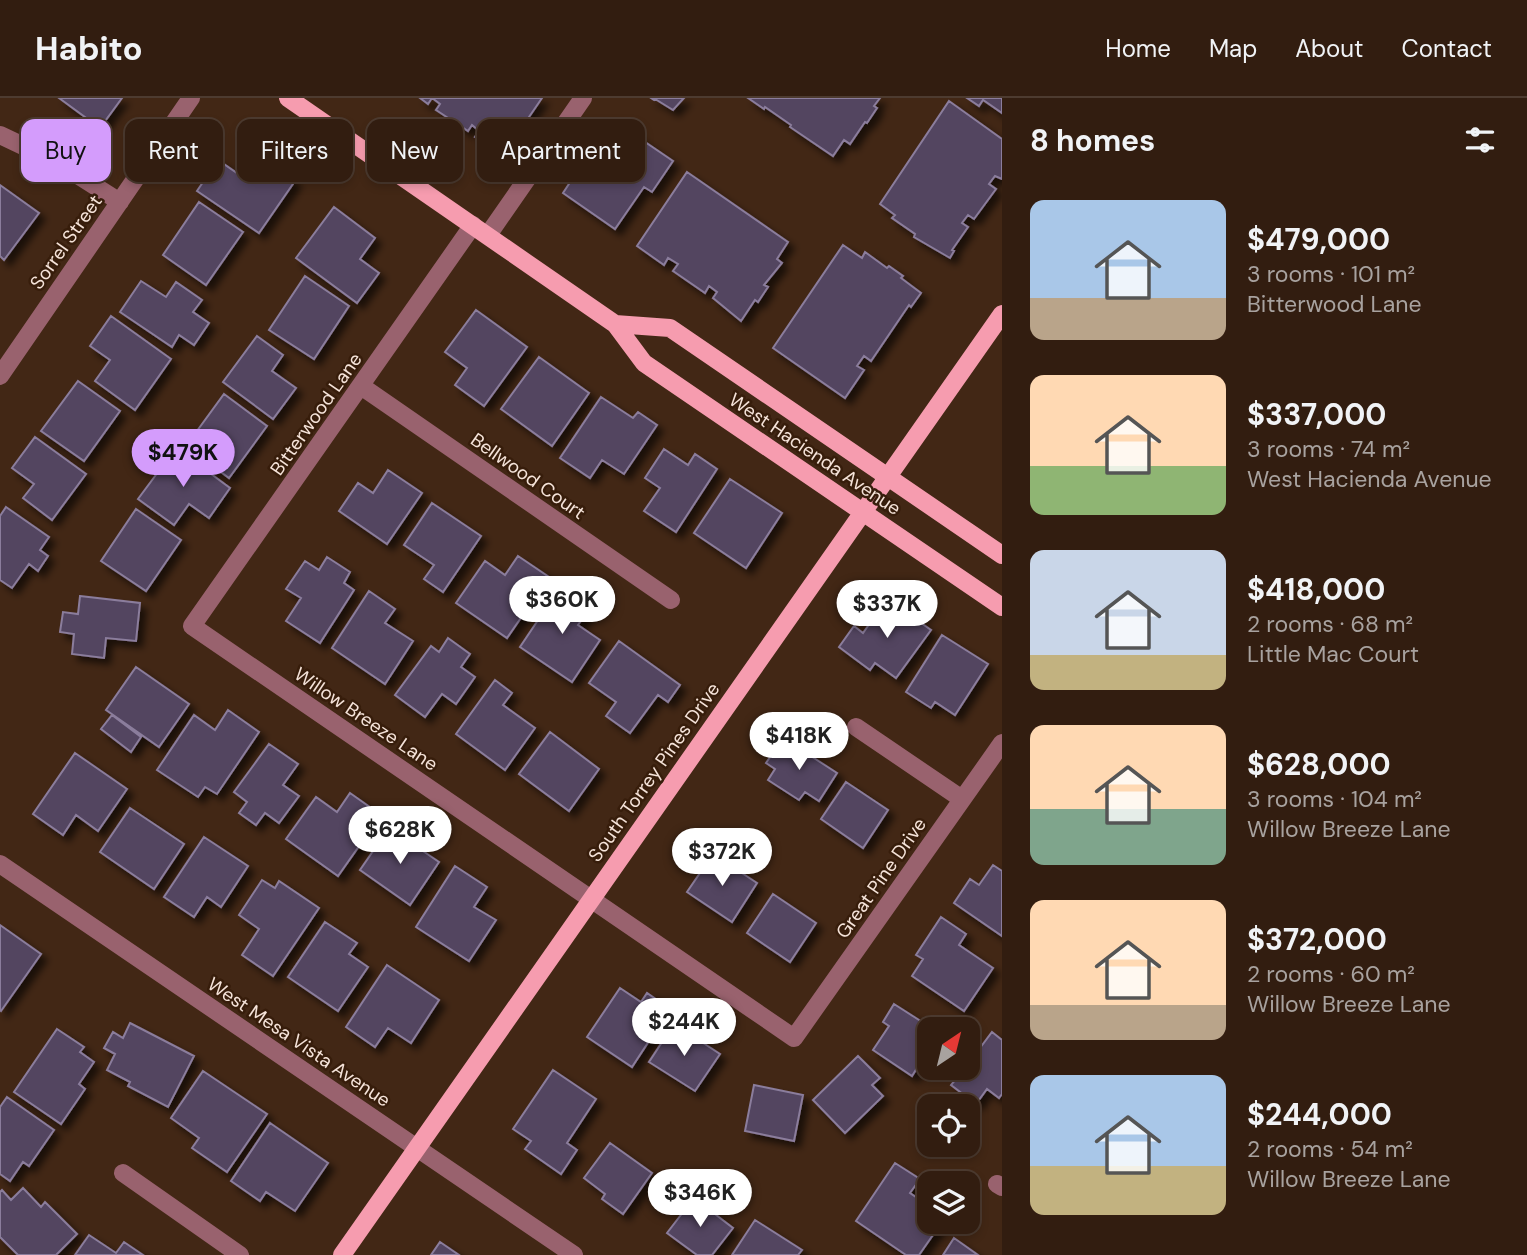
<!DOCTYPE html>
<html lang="en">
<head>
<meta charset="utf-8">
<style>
	:root { --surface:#321d10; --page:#3d2a1e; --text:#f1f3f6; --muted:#a8a29f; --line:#4d3b30; --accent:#d49cfc }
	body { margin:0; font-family:"DM Sans",sans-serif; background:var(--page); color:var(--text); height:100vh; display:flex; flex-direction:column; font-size:26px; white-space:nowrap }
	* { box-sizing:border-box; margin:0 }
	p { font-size:23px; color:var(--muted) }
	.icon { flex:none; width:38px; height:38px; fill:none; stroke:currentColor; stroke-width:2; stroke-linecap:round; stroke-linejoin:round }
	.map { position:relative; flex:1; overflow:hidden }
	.details { display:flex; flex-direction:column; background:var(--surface); width:525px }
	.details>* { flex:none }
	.guide { position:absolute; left:21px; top:21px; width:665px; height:63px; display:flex; gap:14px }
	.needle { width:46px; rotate:35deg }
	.tools { position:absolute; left:917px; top:919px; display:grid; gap:14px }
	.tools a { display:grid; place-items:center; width:63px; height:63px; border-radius:14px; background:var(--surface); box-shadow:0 4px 10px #0003,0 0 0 2px var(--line); font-size:35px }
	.price { position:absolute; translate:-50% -60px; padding:0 16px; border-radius:24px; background:#fff; color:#222; font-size:23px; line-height:46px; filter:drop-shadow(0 2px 4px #0008) }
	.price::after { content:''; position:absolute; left:50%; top:42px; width:21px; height:16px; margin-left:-10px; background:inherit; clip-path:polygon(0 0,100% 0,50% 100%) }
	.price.on { background:var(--accent); color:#111 }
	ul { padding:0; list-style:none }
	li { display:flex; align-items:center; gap:21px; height:175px; padding:0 28px }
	li span { display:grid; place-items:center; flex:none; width:196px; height:140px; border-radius:14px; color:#555 }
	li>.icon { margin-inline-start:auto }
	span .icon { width:84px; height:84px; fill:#fffc; stroke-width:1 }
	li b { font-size:30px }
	h2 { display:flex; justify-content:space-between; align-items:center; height:84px; padding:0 28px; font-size:30px }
	.pill { padding:0 24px; border-radius:14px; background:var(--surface); box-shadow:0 4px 10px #0003,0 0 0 2px var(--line); font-size:24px; line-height:63px }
	.pill.on { background:var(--accent); color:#111 }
	header { display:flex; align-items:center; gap:42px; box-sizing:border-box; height:98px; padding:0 35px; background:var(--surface); border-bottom:2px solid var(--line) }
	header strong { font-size:33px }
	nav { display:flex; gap:38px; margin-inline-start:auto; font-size:24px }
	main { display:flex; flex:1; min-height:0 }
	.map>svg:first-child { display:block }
	.building { fill:#524561; stroke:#8b7d9c; stroke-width:2; filter:url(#shadow) }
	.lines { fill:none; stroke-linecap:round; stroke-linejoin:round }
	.minor { stroke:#99626e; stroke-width:18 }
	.major { stroke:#f69caf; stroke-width:18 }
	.labels { text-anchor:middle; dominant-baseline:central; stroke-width:5; stroke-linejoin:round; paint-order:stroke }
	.street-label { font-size:19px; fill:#f5e3d9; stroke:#371d0b }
</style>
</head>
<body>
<header>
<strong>Habito</strong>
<nav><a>Home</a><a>Map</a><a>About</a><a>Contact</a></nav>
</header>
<main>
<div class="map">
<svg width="1002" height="1157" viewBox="0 0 1002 1157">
	<defs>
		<filter id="shadow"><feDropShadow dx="6" dy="6" stdDeviation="3.5" flood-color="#0009"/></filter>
	</defs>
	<rect width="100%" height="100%" fill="#422715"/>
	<!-- building -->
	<path class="building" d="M59,0h63l-22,30z
		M420,0h122l-39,57 -28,-18 4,-6 -7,-6 -4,6 -32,-21 4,-6 -8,-6 -4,6z
		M651,0h33l-11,12 -18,-11 -1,1z
		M748,0h132l-6,8 3,2 -10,15 -2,-1 -15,22 -6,-4 -11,16 -43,-29 1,-2 -26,-18 -1,2z
		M967,0h35v15l-19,-13 -4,6z
		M949,3l53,38v40l-7,-3 -6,8 7,5 -22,30 -6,-4 -6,8 6,4 -16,23 2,1 -4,7 -36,-21 1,-3 -23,-16 3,-3 -15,-11z
		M607,21l12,8 1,-2 53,36 -21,31 -8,-5 -29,42 -52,-36 29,-44 -4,-2z
		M252,53l43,30 -36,52 -62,-42 21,-31 19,13z
		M687,74l101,70 -11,17 5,4 -18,22 4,2 -10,15 -3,-2 -14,21 -28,-23 4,-6 -8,-6 -4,7 -32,-22 5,-7 -10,-6 -4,7 -27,-19z
		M0,87l39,28 -35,47 -4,-4z
		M199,104l44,30 -37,53 -43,-30z
		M334,109l41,31 -15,21 19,14 -22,30 -61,-45z
		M843,147l19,13 3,-6 22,16 2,-2 14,10 -2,2 20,15 -10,14 -2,-2 -38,56 -7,-5 -7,10 7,4 -19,28 -72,-50z
		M305,178l44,30 -35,53 -45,-29z
		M141,183l25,16 10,-15 26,18 -9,12 16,11 -15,22 -15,-10 -7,12 -52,-35z
		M476,212l51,37 -43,59 -29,-21 12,-17 -22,-16z
		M111,218l60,43 -36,51 -40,-29 15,-21 -20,-14z
		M257,238l26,19 -11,16 24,17 -23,31 -50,-37z
		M539,259l50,36 -37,53 -51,-37z
		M78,283l42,30 -36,50 -43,-30z
		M224,296l43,32 -38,52 -43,-32z
		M601,299l32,21 5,-6 19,13 -33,49 -22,-14 -12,18 -30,-20z
		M35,339l51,37 -34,46 -29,-22 11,-14 -22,-16z
		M176,350l54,40 -21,30 -20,-14 -15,21 -36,-26z
		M664,351l24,16 7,-11 22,15 -41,63 -32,-21 16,-23 -15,-10z
		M388,372l34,23 -35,51 -48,-33 19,-28 15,10z
		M730,381l52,34 -36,55 -52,-35z
		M432,405l49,33 -38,56 -19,-13 10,-14 -30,-20z
		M6,409l43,30 -9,13 8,6 -10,15 -9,-7 -17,24 -12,-8v-64z
		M136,411l45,31 -35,51 -45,-30z
		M518,458l31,21 -42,61 -51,-35 29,-42 20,14z
		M327,459l23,15 -6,11 10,7 -34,53 -34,-22 15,-23 -15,-9 19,-28 14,9z
		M561,488l30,20 -13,19 22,15 -28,42 -52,-35z
		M369,493l26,18 -10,14 28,18 -28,43 -53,-36z
		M80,498l60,7 -4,38 -30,-3 -2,20 -32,-4 2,-20 -14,-2 3,-20 15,2z
		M887,501l44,31 -35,48 -21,-15 -5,7 -31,-23 15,-21 9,7z
		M942,537l46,29 -33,51 -20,-13 -4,6 -25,-16z
		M448,540l22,16 -9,13 14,10 -19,27 -14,-10 -17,23 -30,-22 36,-49 8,6z
		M619,543l61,44 -12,17 -10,-7 -28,38 -24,-17 10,-14 -27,-19z
		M136,569l53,37 -30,43 -53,-37z
		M495,582l17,13 -9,12 32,23 -30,42 -49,-36z
		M228,612l31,22 -42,62 -12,-7 -7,10 -41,-27 37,-55 21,15z
		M112,617l29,22 -10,15 -30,-23z
		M550,634l49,37 -30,42 -50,-37z
		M783,640l54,35 -18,28 -14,-9 -6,8 -31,-20 7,-11 -9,-6z
		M269,646l29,20 -15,21 16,11 -20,27 -14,-10 -9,12 -17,-12 8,-11 -13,-10z
		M75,655l52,36 -29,42 -22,-16 -13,20 -30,-21z
		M846,684l42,28 -25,38 -42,-29z
		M350,695l31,22 -43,61 -52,-37 30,-42 21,15z
		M130,710l54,36 -30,45 -54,-37z
		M389,730l50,34 -29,43 -50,-35z
		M204,739l44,29 -27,41 -14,-10 -13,20 -30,-20z
		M713,756l44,29 -25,39 -45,-30z
		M993,767l9,6v65l-48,-33 16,-24 9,6z
		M455,768l32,21 -13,20 22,13 -27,41 -53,-34z
		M262,782l13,8 4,-7 40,27 -46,68 -31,-21 17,-26 -20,-14z
		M773,796l43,29 -26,39 -43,-29z
		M941,819l25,17 -7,11 34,23 -29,43 -52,-35 11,-17 -7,-4z
		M325,824l32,21 -8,11 19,13 -30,44 -50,-34z
		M0,827l41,29 -40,57 -1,-1z
		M387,867l52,35 -28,43 -23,-15 -13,19 -29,-20z
		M620,890l21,14 6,-9 23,16 -38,58 -45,-30z
		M894,906l39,25h-4v20l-17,27 -39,-26 16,-24 -6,-4z
		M130,925l64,33 -26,51 -40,-21 2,-4 -23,-12 8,-16 -11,-6 9,-16 10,6z
		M674,926l46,30 -25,37 -46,-29z
		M57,931l27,18 -4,5 14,10 -15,22 6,5 -24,35 -47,-32z
		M992,934l10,8v54l-3,4 -12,-9 -11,15 -25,-19 14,-17h3v-4z
		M858,958l22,22 -8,7 11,11 -38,37 -32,-33z
		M553,972l43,29 -29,44 10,7 -16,24 -36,-25 6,-8 -18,-12z
		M203,973l64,43 -40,58 -35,-24 7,-10 -28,-20z
		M754,987l49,10 -9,46 -49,-10z
		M7,999l47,33 -25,36 -6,-4 -13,19 -10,-7v-67z
		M270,1025l58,40 -33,48 -29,-19 -6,9 -29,-20z
		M610,1045l42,30 -29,41 -21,-15 3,-5 -21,-16z
		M895,1065l25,16 -10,14 19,13v16h13l-23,33h-13l-50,-34z
		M23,1090l18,19 4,-5 32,32 -21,21h-38l-18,-18v-45l2,-2 9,10z
		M694,1100l39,30 -21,27h-15l-30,-22z
		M755,1122l47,30 -4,5h-66z
		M89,1137l27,18 8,-11 19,13h-68z
		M954,1140l24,17h-35z
		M440,1144l19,13h-28z"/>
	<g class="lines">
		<!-- minor -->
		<path class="minor" d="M0,37l57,27 63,40
			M473,127l-281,401 602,412 208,-295
			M488,137l95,-137
			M0,278l191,-278
			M361,288l310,214
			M856,629l106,72
			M0,766l574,391
			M123,1075l117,82
			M997,1086l5,3"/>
		<!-- major -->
		<path class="major" d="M288,0l327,226 29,39 358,244
			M615,226l55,4 332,227
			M342,1157l660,-941"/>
	</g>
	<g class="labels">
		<!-- street labels -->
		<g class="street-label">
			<text transform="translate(66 144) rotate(-55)">Sorrel Street</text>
			<text transform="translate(316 316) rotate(-55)">Bitterwood Lane</text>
			<text transform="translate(815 356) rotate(34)">West Hacienda Avenue</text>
			<text transform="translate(528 378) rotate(35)">Bellwood Court</text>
			<text transform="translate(366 621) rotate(34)">Willow Breeze Lane</text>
			<text transform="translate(654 674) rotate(-55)">South Torrey Pines Drive</text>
			<text transform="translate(881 780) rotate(-55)">Great Pine Drive</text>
			<text transform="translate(299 944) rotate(34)">West Mesa Vista Avenue</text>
		</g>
	</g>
</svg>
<div class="tools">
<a><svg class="needle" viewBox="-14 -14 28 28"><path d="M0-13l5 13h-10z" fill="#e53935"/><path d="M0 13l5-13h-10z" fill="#a8a29f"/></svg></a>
<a><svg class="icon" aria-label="locate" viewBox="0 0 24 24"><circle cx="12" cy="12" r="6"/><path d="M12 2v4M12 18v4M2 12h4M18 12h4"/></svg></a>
<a><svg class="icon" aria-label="layers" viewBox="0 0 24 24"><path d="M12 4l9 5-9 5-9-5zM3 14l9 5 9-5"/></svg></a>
</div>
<b class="price on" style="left:183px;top:391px">$479K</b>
<b class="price" style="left:562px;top:538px">$360K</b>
<b class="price" style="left:887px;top:542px">$337K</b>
<b class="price" style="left:799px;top:674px">$418K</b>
<b class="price" style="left:400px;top:768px">$628K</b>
<b class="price" style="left:722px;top:790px">$372K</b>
<b class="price" style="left:684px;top:960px">$244K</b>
<b class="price" style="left:700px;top:1131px">$346K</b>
<div class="guide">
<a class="pill on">Buy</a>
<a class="pill">Rent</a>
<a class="pill">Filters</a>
<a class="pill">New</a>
<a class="pill">Apartment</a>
</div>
</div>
<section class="details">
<h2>8 homes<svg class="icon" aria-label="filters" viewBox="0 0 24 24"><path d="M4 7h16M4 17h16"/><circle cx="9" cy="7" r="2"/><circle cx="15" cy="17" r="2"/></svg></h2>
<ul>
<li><span style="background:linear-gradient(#a9c7e8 70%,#b9a48a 0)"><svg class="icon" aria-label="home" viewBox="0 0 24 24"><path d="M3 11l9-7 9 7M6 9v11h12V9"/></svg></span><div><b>$479,000</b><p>3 rooms · 101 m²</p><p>Bitterwood Lane</p></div></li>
<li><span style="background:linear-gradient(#ffd9b3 65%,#8fb573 0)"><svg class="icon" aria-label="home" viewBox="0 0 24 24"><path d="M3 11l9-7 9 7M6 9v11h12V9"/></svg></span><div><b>$337,000</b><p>3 rooms · 74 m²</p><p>West Hacienda Avenue</p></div></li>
<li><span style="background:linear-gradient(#c9d6e8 75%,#c2b280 0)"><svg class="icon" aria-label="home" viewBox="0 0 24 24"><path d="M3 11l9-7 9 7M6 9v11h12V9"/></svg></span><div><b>$418,000</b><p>2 rooms · 68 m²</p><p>Little Mac Court</p></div></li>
<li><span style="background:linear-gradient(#ffd9b3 60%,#7fa58c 0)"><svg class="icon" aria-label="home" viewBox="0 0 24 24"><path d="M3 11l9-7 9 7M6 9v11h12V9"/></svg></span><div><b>$628,000</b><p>3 rooms · 104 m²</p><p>Willow Breeze Lane</p></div></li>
<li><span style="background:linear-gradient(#ffd9b3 75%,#b9a48a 0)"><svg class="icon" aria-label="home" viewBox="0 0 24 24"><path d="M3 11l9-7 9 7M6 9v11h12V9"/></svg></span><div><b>$372,000</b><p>2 rooms · 60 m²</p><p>Willow Breeze Lane</p></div></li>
<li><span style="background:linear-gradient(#a9c7e8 65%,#c2b280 0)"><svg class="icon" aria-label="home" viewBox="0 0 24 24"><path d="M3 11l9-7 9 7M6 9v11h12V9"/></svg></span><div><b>$244,000</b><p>2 rooms · 54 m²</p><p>Willow Breeze Lane</p></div></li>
</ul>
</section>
</main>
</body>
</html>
